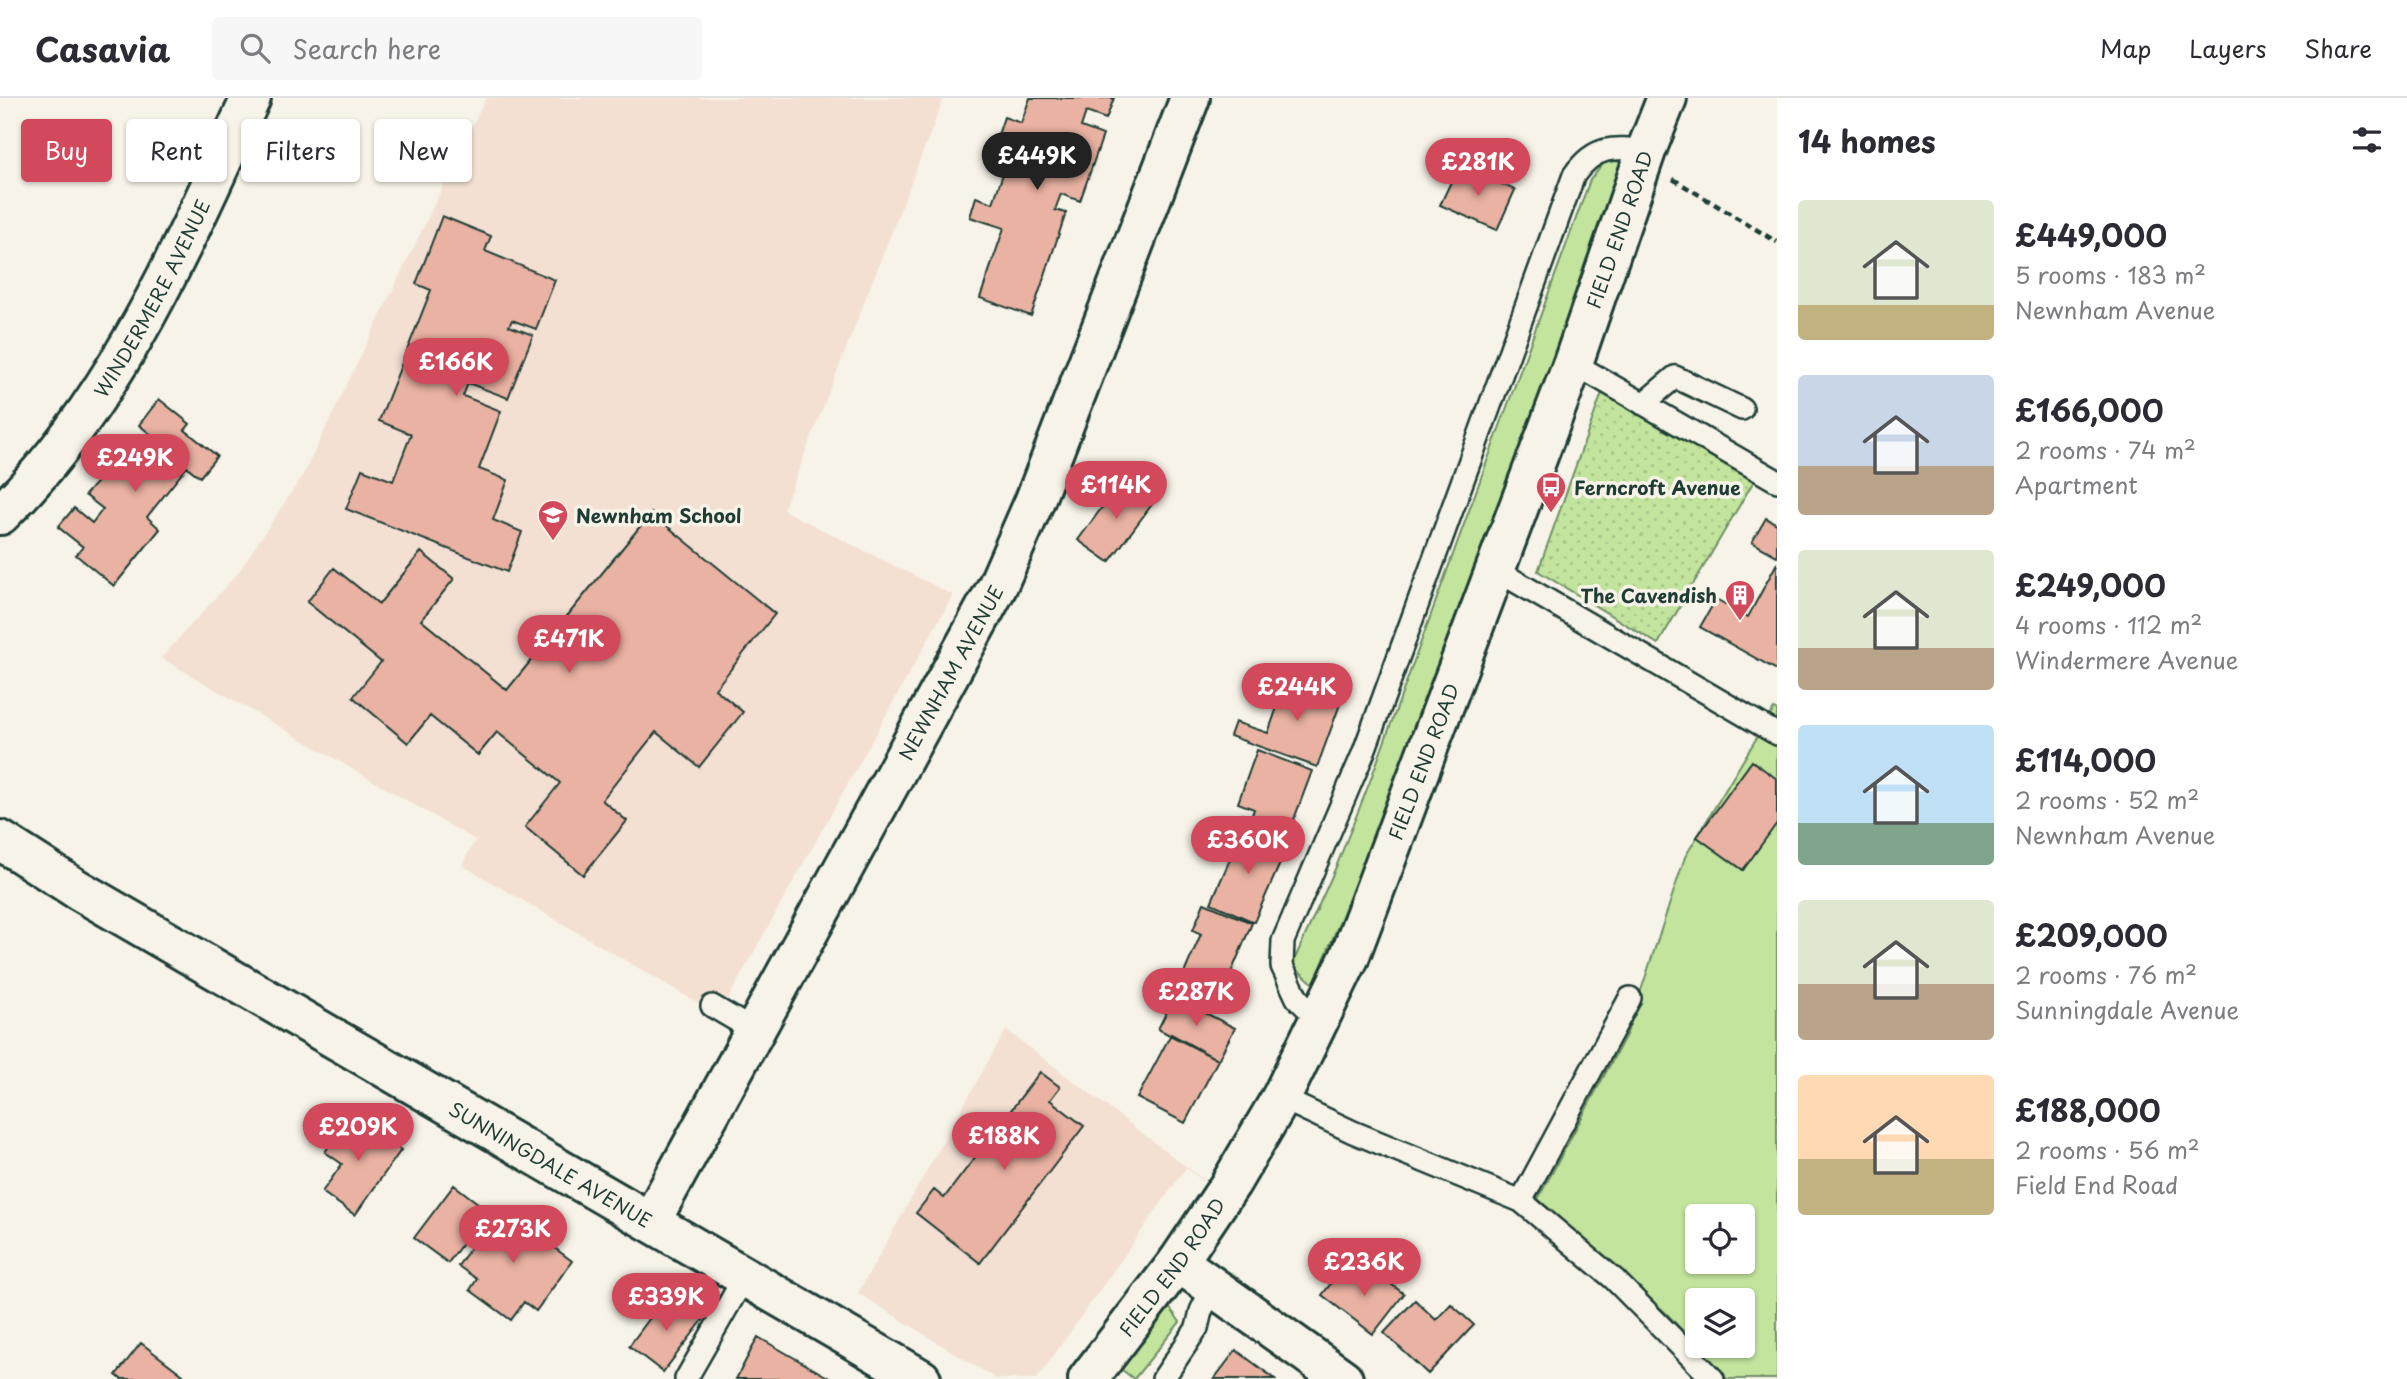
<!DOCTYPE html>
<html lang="en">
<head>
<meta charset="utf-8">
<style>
	:root { --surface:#fff; --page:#f7f7f7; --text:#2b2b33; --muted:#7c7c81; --line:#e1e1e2; --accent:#d1495b }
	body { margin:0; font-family:"Playpen Sans",sans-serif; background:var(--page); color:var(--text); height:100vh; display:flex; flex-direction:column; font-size:26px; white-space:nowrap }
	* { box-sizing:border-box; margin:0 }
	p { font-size:23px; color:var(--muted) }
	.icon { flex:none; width:38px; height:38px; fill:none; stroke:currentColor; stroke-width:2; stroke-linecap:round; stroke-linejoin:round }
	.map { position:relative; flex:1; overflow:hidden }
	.panel { display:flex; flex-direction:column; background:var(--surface); width:630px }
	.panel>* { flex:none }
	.guide { position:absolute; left:21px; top:21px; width:665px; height:63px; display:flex; gap:14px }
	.fabs { position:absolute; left:1685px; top:1106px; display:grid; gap:14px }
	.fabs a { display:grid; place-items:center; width:70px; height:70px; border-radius:7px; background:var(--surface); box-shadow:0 2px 5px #0004; font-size:35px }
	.price { position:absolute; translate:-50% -60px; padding:0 16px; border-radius:24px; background:var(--accent); color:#fff; font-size:23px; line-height:46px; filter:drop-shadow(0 2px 4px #0008) }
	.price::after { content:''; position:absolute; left:50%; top:42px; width:21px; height:16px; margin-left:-10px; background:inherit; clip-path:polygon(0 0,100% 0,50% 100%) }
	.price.on { background:#222; color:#fff }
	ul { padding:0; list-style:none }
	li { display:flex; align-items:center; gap:21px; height:175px; padding:0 21px }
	li span { display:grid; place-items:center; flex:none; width:196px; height:140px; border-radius:7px; color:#555 }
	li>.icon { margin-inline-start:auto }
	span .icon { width:84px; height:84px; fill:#fffc; stroke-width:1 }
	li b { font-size:30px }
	h2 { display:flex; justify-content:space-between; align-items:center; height:84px; padding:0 21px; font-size:30px }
	.tag { padding:0 24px; border-radius:7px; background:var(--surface); box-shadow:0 2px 5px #0004; font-size:24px; line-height:63px }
	.tag.on { background:var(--accent); color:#fff }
	header { display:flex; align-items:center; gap:42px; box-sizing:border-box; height:98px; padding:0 35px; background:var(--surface); border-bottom:2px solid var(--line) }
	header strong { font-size:33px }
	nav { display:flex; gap:38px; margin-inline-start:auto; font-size:24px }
	.search { width:490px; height:63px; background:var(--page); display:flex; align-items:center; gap:18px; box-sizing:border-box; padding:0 24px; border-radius:7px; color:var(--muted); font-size:26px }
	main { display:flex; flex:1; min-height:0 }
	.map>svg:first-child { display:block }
	.built { fill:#f3e0d3 }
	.green { fill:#c2e49d; stroke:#709068; stroke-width:2; fill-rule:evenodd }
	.garden { fill:url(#garden-dots); stroke:#709068; stroke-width:2 }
	.building { fill:#eab2a2; stroke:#1f3d34; stroke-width:2 }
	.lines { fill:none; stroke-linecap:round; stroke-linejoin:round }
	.service-casing { stroke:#1f3d34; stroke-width:26 }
	.minor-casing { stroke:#1f3d34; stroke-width:44 }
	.tertiary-casing { stroke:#1f3d34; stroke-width:44 }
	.path { stroke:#1f3d34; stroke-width:4.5; stroke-dasharray:7 5; stroke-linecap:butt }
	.service { stroke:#f7f3e8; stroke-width:21 }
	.minor { stroke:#f7f3e8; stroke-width:38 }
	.tertiary { stroke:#f7f3e8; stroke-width:38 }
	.labels { text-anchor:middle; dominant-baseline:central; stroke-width:7; stroke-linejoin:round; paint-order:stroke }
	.street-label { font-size:19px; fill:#1f3d34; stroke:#f7f3e8 }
	.poi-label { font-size:19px; font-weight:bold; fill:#1f3d34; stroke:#f7f3e8; text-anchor:start }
</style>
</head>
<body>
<header>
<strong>Casavia</strong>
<div class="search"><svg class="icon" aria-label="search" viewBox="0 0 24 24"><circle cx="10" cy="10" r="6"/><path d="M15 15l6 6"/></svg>Search here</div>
<nav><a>Map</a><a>Layers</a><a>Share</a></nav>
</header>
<main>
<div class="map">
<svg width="1777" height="1281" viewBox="0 0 1777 1281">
	<defs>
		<pattern id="garden-dots" width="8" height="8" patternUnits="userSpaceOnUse" patternTransform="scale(1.75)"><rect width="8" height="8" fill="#c2e49d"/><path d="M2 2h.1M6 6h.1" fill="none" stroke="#a6c488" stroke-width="1.8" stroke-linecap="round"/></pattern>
	</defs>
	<rect width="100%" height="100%" fill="#f7f3e8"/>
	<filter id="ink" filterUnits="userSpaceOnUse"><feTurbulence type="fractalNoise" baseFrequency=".0143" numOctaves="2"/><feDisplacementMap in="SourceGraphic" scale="14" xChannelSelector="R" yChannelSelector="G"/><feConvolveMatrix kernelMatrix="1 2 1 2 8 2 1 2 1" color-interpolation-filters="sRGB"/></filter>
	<g filter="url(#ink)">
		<!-- built -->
		<path class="built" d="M486,0h458l-161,412 170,85 -234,420 -257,-150 13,-25 -314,-182 76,-84 66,-99z
			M1006,932l256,194 -76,-56 -149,211h-41l-138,-86z"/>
		<!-- green -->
		<path class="green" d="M1606,62l18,2 -8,13 -34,109 -56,146 -48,135 -94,249 -70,170 -22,-19 44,-98 33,-83 221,-604z
			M1774,611l3,2v668h-50l-60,-65 -129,-115 89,-166 58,-176zM1698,1118h45v46h-45zM1698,1202h45v46h-45z
			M1167,1206l13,18 -46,57 -17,-13z"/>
		<!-- garden -->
		<path class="garden" d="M1602,295l153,86 -97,165 -120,-73z"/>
		<!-- building -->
		<path class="building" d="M1030,0h84l-8,21 -20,-7 -5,15 22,8 -23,66 -19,-7 -6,16 11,3 -35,103 -51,-18 24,-70 -34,-11 6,-20 17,6 15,-44 -16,-6 12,-36 17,6z
			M1459,67l56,25 -18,40 -57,-25z
			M442,118l49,20 -6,15 70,29 -19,49 -24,-9 -3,6 24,9 -25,63 -40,-15 -5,13 38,15 -22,58 29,11 -15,40 29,12 -15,40 -161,-63 16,-40 31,12 18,-47 -32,-13 52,-131 -15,-6z
			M159,301l31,25 -5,6 32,26 -17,21 -13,-10 -40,50 13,12 -46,57 -38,-31 7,-8 -25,-20 16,-19 18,15 11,-14 -18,-14 47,-53 14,12 12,-14 -19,-15z
			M1122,382l31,23 -44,59 -31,-22z
			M651,415l124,101 -60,75 28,23 -44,55 -43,-35 -54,68 25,21 -44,54 -58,-48 35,-44 -63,-51 -19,23 -48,-39 -22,27 -55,-46 28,-35 -74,-60 27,-34 45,36 42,-52 33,27 -33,41 86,70z
			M1766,420l11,6v32l-25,-14z
			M1777,465v107l-77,-43 16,-28 32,18z
			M1288,578l55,20 -26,71 -87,-31 5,-14 33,11z
			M1257,652l55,21 -27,72 -48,-18 4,-11 10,4 3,-9 -16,-6z
			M1752,663l25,18v44l-34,47 -46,-33z
			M1236,731l50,21 -32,72 -43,-19 26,-60 -6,-3z
			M1204,805l48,20 -34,81 -40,-17 23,-53 -8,-4z
			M1174,899l61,31 -17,32 -60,-31z
			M1171,936l47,26 -33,63 -48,-25z
			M1040,974l20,15 -10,13 34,26 -104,137 -64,-50 18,-23 10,8z
			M351,1016l50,36 -46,65 -33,-23 20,-28 -17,-12z
			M454,1087l33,25 -39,53 -34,-25z
			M499,1109l73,54 -36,50 -12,-9 -13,18 -41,-30 7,-11 -19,-13z
			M1369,1169l35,27 -31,40 -51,-39 20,-26 16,13z
			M668,1196l35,26 -40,52 -34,-26z
			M1415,1202l21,20 15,-16 23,21 -46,49 -44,-41z
			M758,1239l73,42h-95z
			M141,1245l42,32 -3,4h-59l-5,-4z
			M1236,1252l39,29h-61z"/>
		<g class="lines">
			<!-- service casing -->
			<g class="service-casing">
				<path id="service" d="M1573,265l204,118
					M1643,306l32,-27 67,32
					M1496,472l281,164
					M712,908l44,26
					M1318,921l-21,-21 -15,-32 1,-25 80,-187 211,-579c21,-30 39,-28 72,-24
					M1281,1000l72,34 168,69 93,78 99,100
					M1521,1103l109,-203
					M686,1281l59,-103
					M1163,1281l34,-51 4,-17 13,-26"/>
			</g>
			<!-- minor casing -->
			<g class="minor-casing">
				<g id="minor">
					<path id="s1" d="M0,417c118,-114 183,-271 251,-417"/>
					<path id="s2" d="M0,742l75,48 846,491"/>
					<path id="s3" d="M651,1123l346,-634 38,-87 155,-402"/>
					<path d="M1178,1164l165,117"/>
				</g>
			</g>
			<!-- tertiary casing -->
			<g class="tertiary-casing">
				<g id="tertiary">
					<path id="s4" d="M1088,1281l90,-117 53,-79 50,-85 68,-140 224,-595 73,-212 21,-53"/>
				</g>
			</g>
			<!-- path -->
			<path class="path" d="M1673,81l104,63"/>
			<!-- service -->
			<use href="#service" class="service"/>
			<!-- minor -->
			<use href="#minor" class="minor"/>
			<!-- tertiary -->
			<use href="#tertiary" class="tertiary"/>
		</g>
	</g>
	<!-- icons -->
	<defs>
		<g id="bus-pin" transform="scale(1.575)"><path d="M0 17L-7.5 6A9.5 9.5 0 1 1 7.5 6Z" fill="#d1495b" stroke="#f7f3e8"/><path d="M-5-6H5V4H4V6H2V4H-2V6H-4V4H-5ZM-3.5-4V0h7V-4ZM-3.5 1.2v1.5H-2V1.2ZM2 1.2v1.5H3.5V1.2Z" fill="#fff"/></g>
		<g id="school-pin" transform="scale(1.575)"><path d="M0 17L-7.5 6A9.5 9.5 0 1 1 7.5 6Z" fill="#d1495b" stroke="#f7f3e8"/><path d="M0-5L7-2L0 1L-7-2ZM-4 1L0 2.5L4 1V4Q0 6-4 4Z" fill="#fff"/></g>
		<g id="building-pin" transform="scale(1.575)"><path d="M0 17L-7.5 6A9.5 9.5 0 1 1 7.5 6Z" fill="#d1495b" stroke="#f7f3e8"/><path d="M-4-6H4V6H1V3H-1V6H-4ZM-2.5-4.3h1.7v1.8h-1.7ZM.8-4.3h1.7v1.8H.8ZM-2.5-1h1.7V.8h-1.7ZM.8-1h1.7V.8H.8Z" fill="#fff"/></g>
	</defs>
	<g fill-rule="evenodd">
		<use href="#bus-pin" x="1551" y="389"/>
		<use href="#school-pin" x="553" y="417"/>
		<use href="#building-pin" x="1740" y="497"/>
	</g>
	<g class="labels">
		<!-- street labels -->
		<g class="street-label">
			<text stroke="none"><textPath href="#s4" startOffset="1274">FIELD END ROAD</textPath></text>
			<text stroke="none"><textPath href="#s1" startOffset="266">WINDERMERE AVENUE</textPath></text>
			<text stroke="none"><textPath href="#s3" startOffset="625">NEWNHAM AVENUE</textPath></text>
			<text stroke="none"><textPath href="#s4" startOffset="707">FIELD END ROAD</textPath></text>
			<text stroke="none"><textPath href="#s2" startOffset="639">SUNNINGDALE AVENUE</textPath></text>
			<text stroke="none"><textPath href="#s4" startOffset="140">FIELD END ROAD</textPath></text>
		</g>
		<!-- poi labels -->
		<g class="poi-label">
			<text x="1574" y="389">Ferncroft Avenue</text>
			<text x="576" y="417">Newnham School</text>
			<text x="1717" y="497" text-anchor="end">The Cavendish</text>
		</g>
	</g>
</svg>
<div class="fabs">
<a><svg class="icon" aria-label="locate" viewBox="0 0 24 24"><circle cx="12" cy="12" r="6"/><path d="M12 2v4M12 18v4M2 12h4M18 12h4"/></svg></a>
<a><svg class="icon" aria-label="layers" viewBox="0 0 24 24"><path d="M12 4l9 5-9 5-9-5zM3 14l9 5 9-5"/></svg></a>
</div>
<b class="price on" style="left:1037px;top:94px">£449K</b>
<b class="price" style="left:1478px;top:100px">£281K</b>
<b class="price" style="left:456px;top:300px">£166K</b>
<b class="price" style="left:135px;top:396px">£249K</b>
<b class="price" style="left:1116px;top:423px">£114K</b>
<b class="price" style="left:569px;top:577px">£471K</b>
<b class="price" style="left:1297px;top:625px">£244K</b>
<b class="price" style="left:1248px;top:778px">£360K</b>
<b class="price" style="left:1196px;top:930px">£287K</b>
<b class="price" style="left:358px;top:1065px">£209K</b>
<b class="price" style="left:1004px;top:1074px">£188K</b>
<b class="price" style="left:513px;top:1167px">£273K</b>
<b class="price" style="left:1364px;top:1200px">£236K</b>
<b class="price" style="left:666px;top:1235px">£339K</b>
<div class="guide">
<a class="tag on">Buy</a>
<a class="tag">Rent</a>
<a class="tag">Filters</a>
<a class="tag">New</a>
</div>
</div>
<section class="panel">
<h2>14 homes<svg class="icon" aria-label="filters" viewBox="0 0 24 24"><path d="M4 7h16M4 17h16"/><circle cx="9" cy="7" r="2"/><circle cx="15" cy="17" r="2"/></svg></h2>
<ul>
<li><span style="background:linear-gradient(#dfe7d0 75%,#c2b280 0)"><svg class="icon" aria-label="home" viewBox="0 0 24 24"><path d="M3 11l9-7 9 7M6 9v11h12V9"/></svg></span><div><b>£449,000</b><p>5 rooms · 183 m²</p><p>Newnham Avenue</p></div></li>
<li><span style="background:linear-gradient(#c9d6e8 65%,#b9a48a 0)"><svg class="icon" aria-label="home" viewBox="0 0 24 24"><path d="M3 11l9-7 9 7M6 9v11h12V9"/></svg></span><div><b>£166,000</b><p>2 rooms · 74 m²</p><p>Apartment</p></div></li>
<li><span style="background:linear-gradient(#dfe7d0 70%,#b9a48a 0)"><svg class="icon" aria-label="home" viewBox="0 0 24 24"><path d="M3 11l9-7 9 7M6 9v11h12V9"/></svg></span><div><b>£249,000</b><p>4 rooms · 112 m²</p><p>Windermere Avenue</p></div></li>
<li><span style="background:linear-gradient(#bfe0f5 70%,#7fa58c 0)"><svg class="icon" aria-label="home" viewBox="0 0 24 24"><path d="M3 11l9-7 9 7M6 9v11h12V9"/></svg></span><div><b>£114,000</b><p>2 rooms · 52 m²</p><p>Newnham Avenue</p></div></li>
<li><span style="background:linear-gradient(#dfe7d0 60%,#b9a48a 0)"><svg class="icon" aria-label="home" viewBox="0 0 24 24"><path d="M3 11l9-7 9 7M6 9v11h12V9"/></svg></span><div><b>£209,000</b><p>2 rooms · 76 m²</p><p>Sunningdale Avenue</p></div></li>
<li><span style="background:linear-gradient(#ffd9b3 60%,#c2b280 0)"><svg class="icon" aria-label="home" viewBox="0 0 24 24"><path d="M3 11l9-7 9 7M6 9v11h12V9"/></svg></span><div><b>£188,000</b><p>2 rooms · 56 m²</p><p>Field End Road</p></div></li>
</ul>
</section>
</main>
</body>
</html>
